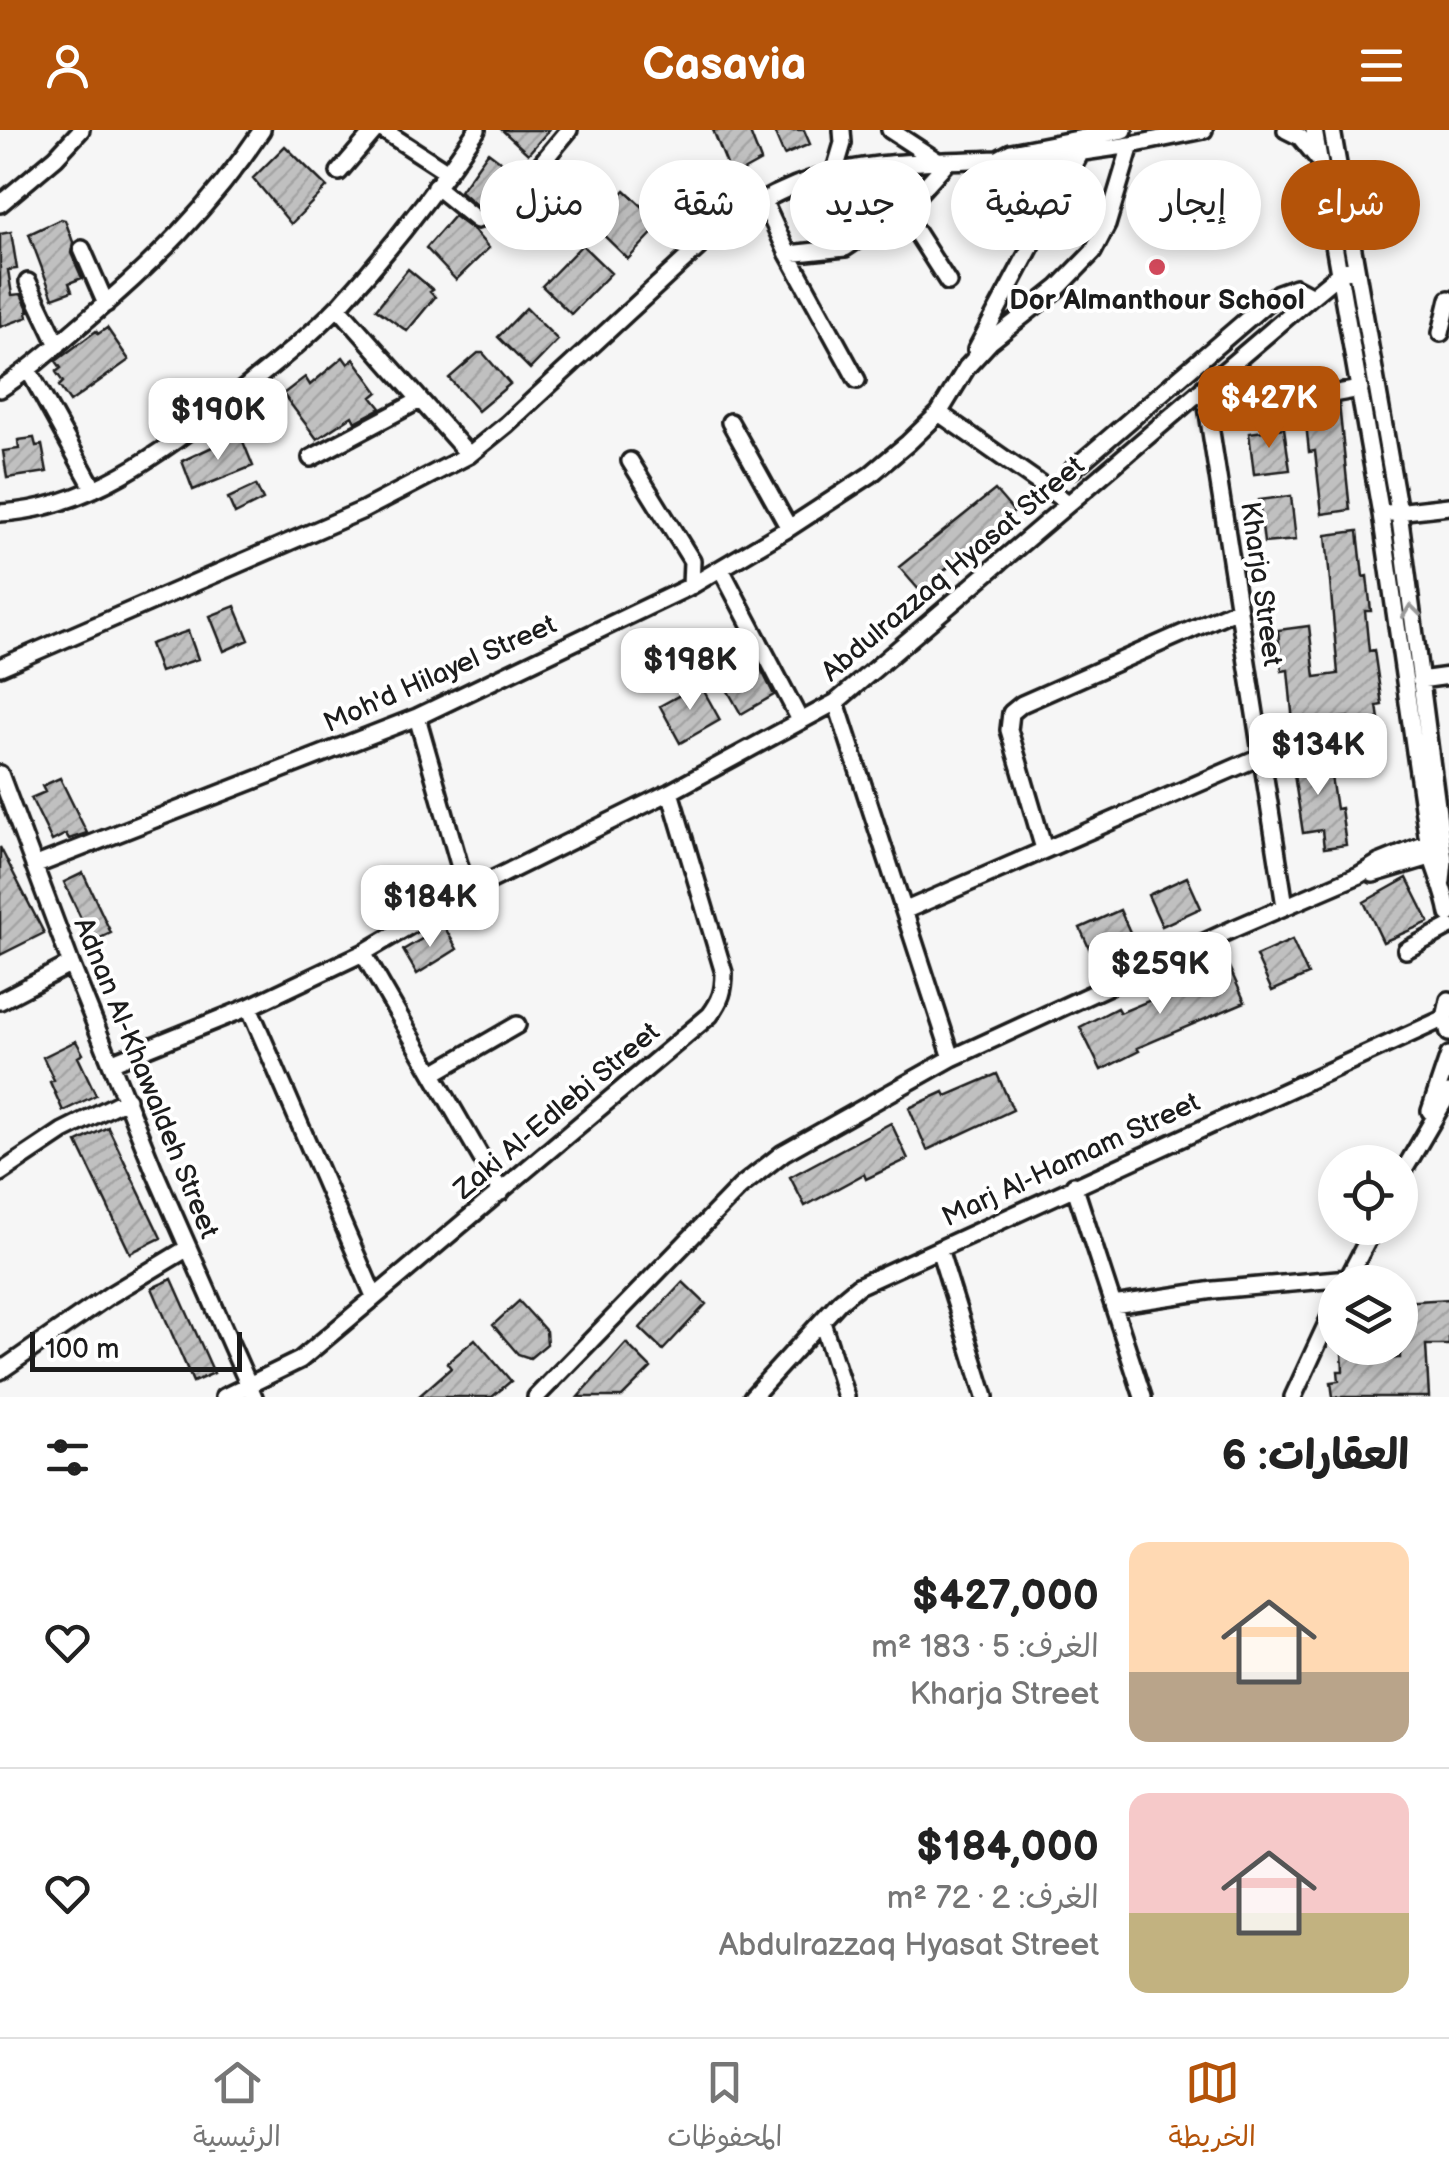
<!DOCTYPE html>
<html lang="ar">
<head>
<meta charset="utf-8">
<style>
	:root { --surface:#fff; --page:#f2f2f2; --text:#222; --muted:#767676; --line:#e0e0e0; --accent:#b45309 }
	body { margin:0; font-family:"Balsamiq Sans","Playpen Sans Arabic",sans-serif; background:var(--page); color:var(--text); direction:rtl; height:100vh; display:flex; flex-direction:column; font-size:38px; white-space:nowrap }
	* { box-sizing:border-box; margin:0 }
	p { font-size:32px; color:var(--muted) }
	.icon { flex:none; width:55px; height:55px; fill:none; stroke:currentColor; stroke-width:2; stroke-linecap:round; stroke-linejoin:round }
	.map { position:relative; height:1267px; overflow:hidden; direction:ltr }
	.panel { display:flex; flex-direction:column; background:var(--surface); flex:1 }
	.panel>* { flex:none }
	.top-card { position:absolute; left:30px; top:30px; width:1390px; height:90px; direction:rtl; display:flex; gap:20px }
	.tools { position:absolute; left:1318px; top:1015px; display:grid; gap:20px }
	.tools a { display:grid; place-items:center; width:100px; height:100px; border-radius:50%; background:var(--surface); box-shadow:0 5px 15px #0003; font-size:50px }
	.scale { position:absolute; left:30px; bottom:25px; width:212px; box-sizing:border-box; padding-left:10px; border:5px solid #1c1c1c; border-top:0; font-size:28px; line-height:35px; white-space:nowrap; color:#1c1c1c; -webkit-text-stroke:8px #fff; paint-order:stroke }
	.price { position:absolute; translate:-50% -85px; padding:0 22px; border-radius:20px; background:#fff; color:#222; font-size:32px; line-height:65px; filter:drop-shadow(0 2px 5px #0008) }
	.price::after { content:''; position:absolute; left:50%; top:60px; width:30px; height:22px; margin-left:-15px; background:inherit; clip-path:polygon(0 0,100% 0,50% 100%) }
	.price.active { background:var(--accent); color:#fff }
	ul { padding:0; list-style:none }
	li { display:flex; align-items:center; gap:30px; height:250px; padding:0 40px }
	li+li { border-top:2px solid var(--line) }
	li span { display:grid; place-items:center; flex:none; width:280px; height:200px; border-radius:20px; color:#555 }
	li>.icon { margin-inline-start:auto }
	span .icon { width:120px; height:120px; fill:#fffc; stroke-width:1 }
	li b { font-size:42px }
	h2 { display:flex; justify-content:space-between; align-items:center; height:120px; padding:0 40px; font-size:42px }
	.tag { padding:0 35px; border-radius:45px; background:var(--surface); box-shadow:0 5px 15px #0003; font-size:35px; line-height:90px }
	.tag.active { background:var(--accent); color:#fff }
	header { display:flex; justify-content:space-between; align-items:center; height:130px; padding:0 40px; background:var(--accent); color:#fff; font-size:45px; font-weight:700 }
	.dock { display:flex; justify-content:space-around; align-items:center; height:140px; border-top:2px solid var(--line); background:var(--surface); font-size:28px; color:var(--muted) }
	.dock a { display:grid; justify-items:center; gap:5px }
	.dock .active { color:var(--accent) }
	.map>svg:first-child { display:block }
	.building { fill:url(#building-hatch); stroke:#1c1c1c; stroke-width:2.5 }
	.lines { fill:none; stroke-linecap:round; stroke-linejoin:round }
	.minor-casing { stroke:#1c1c1c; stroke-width:22 }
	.minor { stroke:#fff; stroke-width:15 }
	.oneway { stroke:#999 }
	.poi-dot { fill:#d1495b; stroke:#fff; stroke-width:4 }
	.labels { text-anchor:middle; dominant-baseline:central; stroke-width:8; stroke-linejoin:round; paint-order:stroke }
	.poi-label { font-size:28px; font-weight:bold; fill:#1c1c1c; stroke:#fff }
	.street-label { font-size:28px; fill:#1c1c1c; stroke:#fff }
</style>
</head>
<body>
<header><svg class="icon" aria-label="menu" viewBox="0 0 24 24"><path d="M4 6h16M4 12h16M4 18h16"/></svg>Casavia<svg class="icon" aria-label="person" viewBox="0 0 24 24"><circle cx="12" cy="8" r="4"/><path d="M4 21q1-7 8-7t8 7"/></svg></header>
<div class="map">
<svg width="1449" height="1267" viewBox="0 0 1449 1267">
	<defs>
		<pattern id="building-hatch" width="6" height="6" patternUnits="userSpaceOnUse" patternTransform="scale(2.5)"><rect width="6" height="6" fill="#c0c0c0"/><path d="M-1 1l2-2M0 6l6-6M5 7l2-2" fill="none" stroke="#a4a4a4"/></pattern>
	</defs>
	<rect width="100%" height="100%" fill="#f6f6f6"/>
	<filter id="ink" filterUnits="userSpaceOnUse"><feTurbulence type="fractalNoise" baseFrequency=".01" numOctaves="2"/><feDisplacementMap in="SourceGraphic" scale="20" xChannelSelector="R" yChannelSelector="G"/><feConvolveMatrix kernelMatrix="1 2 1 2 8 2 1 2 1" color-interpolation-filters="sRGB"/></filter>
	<g filter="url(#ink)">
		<!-- building -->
		<path class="building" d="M502,0h47l-21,24z
			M713,0h36l12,31 -29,16z
			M784,0h20l6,14 -26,11 -9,-21z
			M285,16l42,41 -36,37 -38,-46z
			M488,22l28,21 -30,41 -26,-23z
			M625,60l36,34 -33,35 -35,-34z
			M454,86l20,15 15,17 -33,32 -30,-32z
			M61,89l4,1 8,22 -2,11 11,25 -13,5 3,8 -19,7 -24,-64z
			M11,102l6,37 -9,1 4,25 9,-1 8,17 -2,1 1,5 -28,10v-93z
			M582,115l29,28 -40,41 -29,-28z
			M408,139l25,21 -3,2 5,5 -28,34 -31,-22z
			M526,178l32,32 -28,29 -32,-32z
			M107,198l22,32 -59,42 -11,-16 4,-4 -7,-10 5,-4 -5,-7 40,-30 2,3z
			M478,223h5l27,31 -32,27 -29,-33z
			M343,227l5,7 6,-5 24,33 -6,5 9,11 -26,14 -3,-6 -35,23 -34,-45 22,-17 5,8z
			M1313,273l9,4 17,-3 11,106 -28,4 -7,-63 -6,1 -5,-48z
			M1284,298l6,42 -36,4 -5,-41z
			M240,304l13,32 -60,24 -11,-29z
			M34,308l2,8 6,-1 5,27 -40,6 -4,-27 16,-2 -1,-9z
			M256,355l7,15 -28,14 -7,-16z
			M995,360l19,22 -94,79 -21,-24z
			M1291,366l5,44 -32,3 -5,-43z
			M1358,401l5,46 4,-1 4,35h-6l4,40 5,-1 8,55 -5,1 6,39 -30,5 -5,-33 -55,6 -5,-53 -6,1 -4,-41 31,-4 6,51 23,-3 -12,-139z
			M235,476l14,34 -25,11 -14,-35z
			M188,501l10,28 -38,13 -10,-28z
			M755,527l19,38 -33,19 -21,-37z
			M700,554l20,36 -40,23 -20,-37z
			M1327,620l9,59 5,-1 5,37 -22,3 -2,-18 -19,3 -12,-78z
			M60,648l27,55 -18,6 -3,-5 -14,7 -21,-43 14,-6 -3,-6z
			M0,717l44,86 -44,22z
			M83,743l28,60 -19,9 -28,-60z
			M1187,747l14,31 -39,18 -14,-31z
			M1407,748l22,44 -46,20 -19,-40z
			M1120,780l14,31 -40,18 -14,-31z
			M444,796l13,23 -40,25 -14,-24z
			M1292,810l16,35 -36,16 -16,-35z
			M1229,837l16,35 -108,46 2,3 -38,19 -21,-43 37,-19 3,5z
			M76,911l7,13 -5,3 18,38 -33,16 -13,-29 4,-2 -11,-23z
			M997,944l16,36 -86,40 -18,-42 35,-16 2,4z
			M891,993l17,36 -42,20 -2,-5 -59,32 -15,-29z
			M108,997l53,111 -31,15 -53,-111z
			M172,1149l42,94 -21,9 -41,-94z
			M683,1152l23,22 -43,46 -23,-22z
			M1449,1169v46h-23l3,52h-96l-2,-15 8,-1 -1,-10h5l-1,-18 29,-2 1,8 28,-1v-56z
			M519,1171l27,30 1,13 -17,14 -12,-4 -25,-29z
			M475,1209l36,42 -19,16h-74l33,-29 -4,-5z
			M626,1213l25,25 -29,29h-44z"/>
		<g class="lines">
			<!-- minor casing -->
			<g class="minor-casing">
				<path id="minor" d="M383,0l63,41
					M890,0l49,32
					M1286,0l14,7 19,23
					M1314,0l67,384 47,328c5,26 17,46 21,72
					M1332,0l67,382 45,348 -2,21
					M998,29l13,-7 113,-22
					M835,40l8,-27 -1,-13
					M339,42l36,-42
					M435,56l42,34
					M763,70l25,54 69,126
					M0,74l56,-47 25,-27
					M902,80l46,72
					M501,82l68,-82
					M82,119l24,55
					M788,124l57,-6 61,-41 42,-46
					M28,152l30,63
					M338,177l131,148
					M1441,203l8,-34
					M976,220l104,-196
					M29,241l65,118
					M1204,257l81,519
					M0,259c31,-20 57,-44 84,-67 69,-58 128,-117 178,-192
					M1321,266l39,-7
					M939,283l129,90
					M730,292l59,106
					M311,328l109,-58
					M630,331l62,100 -1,25
					M1073,339l205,-176 17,-6 17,9
					M0,383c91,-4 167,-65 236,-118 36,-29 72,-57 104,-90 49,-54 96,-115 137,-175
					M1388,383l61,-7
					M721,439l79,151
					M0,537l363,-157 106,-55 38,-31 209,-193c99,-74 166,-67 282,-72l17,3 116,-17 73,-15
					M1420,550l29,-4
					M836,572l116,356
					M417,587l50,175
					M0,644l71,190 83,206 100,227
					M1044,719l-35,-119 2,-17 11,-9 216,-95
					M34,736l383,-149 274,-131 98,-58 81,-53 38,-32 31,-30 28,-46 24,-26 67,-53 35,-36 14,-27 24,-80
					M1373,744l64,-19
					M906,780l356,-154
					M1406,820l43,-23
					M363,823l138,239
					M1449,870l-4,18 4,15
					M0,871l71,-37
					M249,877l125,289
					M113,932l136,-55 114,-54 104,-61 203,-100 166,-90 476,-406 28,-23 16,-6
					M434,943l83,-48
					M1430,981l19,-56
					M0,1043l63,-42 64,-32
					M1400,1047l49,-84
					M1074,1055l69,212
					M939,1119l46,148
					M1346,1152l28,-54
					M1113,1175l101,-15 134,-12
					M822,1192l24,75
					M0,1241l110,-76 78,-47
					M224,1267l76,-37 410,-345c11,-15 14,-24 14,-42l-54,-181
					M536,1267l204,-210 43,-34 169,-95 281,-129 126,-54 20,-12 62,-25
					M752,1267l88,-96 18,-15 587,-268
					M1293,1267l42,-91"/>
			</g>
			<!-- minor -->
			<use href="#minor" class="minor"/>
		</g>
		<!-- one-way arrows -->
		<defs><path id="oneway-chevron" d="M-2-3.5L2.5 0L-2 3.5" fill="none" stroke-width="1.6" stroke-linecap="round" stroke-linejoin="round" transform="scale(2.5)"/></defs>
		<use class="oneway" href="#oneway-chevron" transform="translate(1411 481) rotate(-97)"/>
	</g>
	<!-- markers -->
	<circle class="poi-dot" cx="1157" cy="137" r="10"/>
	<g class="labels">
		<!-- poi labels -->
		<g class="poi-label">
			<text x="1157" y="170">Dor Almanthour School</text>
		</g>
		<!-- street labels -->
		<g class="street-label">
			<text transform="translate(953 439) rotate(-40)">Abdulrazzaq Hyasat Street</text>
			<text transform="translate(1261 454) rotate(82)">Kharja Street</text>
			<text transform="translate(440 544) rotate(-24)">Moh'd Hilayel Street</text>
			<text transform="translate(146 948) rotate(68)">Adnan Al-Khawaldeh Street</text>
			<text transform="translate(557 981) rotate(-40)">Zaki Al-Edlebi Street</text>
			<text transform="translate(1071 1030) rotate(-25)">Marj Al-Hamam Street</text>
		</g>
	</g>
</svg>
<div class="tools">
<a><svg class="icon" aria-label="locate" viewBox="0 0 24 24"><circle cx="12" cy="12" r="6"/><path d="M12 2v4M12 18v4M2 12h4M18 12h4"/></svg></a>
<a><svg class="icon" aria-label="layers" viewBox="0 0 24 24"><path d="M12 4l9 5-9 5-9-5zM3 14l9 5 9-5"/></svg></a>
</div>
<div class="scale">100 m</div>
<b class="price active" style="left:1269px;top:321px">$427K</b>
<b class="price" style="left:218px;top:333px">$190K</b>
<b class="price" style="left:690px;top:583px">$198K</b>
<b class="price" style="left:1318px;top:668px">$134K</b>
<b class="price" style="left:430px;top:820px">$184K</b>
<b class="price" style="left:1160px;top:887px">$259K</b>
<div class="top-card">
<a class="tag active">شراء</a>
<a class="tag">إيجار</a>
<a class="tag">تصفية</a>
<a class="tag">جديد</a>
<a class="tag">شقة</a>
<a class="tag">منزل</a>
</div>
</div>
<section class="panel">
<h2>العقارات: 6<svg class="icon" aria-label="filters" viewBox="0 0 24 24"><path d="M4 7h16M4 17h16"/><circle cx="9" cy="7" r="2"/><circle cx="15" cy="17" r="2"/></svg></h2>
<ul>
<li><span style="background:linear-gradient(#ffd9b3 65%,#b9a48a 0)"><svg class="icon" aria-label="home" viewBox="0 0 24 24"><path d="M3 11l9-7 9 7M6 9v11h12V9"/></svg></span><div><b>$427,000</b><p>الغرف: 5 · 183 m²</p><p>Kharja Street</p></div><svg class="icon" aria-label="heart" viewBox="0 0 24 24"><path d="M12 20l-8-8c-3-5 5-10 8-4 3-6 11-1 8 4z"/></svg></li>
<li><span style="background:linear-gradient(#f6c9c9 60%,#c2b280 0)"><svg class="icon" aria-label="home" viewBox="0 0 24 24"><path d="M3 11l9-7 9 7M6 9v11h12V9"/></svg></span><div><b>$184,000</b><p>الغرف: 2 · 72 m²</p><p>Abdulrazzaq Hyasat Street</p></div><svg class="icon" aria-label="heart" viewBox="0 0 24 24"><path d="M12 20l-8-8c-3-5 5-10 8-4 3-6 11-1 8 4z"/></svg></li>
</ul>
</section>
<nav class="dock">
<a class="active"><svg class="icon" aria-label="map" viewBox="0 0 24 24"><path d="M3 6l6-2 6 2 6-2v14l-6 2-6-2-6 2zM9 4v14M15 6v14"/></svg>الخريطة</a>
<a><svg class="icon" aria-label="saved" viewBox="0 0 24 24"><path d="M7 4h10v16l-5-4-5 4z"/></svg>المحفوظات</a>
<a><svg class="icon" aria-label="home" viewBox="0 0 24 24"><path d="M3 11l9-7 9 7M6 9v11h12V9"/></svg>الرئيسية</a>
</nav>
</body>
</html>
